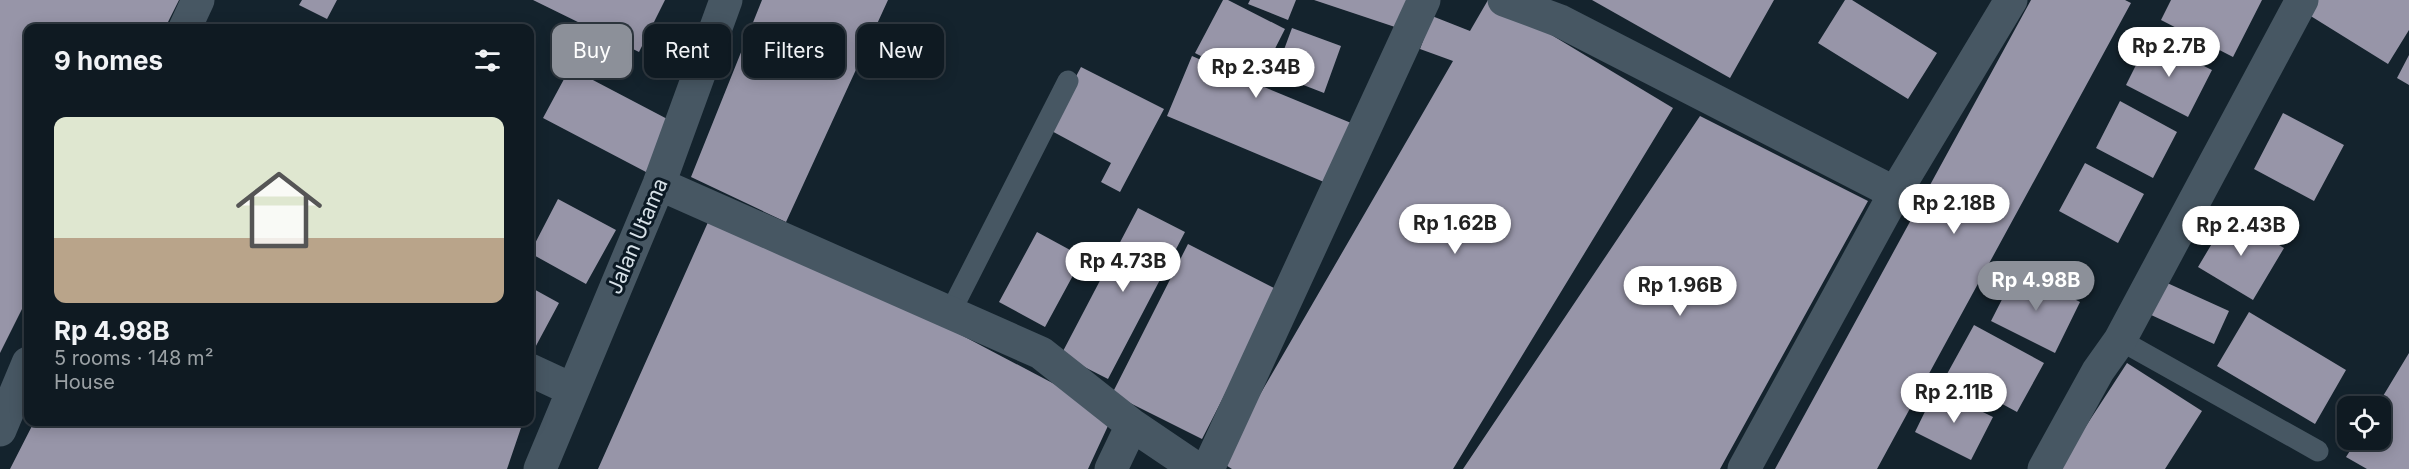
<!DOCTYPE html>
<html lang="en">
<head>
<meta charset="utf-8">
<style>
	:root { --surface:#0f1a22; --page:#1d272f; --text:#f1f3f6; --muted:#9ba1a5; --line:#2f3840; --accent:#8c9099 }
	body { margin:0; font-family:Inter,sans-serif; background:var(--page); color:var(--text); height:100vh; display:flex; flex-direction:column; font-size:22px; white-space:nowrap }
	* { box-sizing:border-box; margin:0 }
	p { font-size:20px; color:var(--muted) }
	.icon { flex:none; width:33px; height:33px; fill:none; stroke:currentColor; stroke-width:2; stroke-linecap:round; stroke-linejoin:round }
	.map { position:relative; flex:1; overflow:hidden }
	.details { position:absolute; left:24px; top:24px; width:510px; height:402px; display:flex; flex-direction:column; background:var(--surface); border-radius:12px; box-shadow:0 3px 15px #0003,0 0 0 2px var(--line) }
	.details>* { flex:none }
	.top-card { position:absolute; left:552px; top:24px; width:570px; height:54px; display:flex; gap:12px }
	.fabs { position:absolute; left:2337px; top:396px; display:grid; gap:12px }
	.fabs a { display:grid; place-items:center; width:54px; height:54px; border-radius:12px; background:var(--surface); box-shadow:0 3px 15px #0003,0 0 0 2px var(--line); font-size:30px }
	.price { position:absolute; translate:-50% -51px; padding:0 14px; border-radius:21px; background:#fff; color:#222; font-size:20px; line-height:39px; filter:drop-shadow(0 2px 3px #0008) }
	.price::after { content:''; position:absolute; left:50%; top:36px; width:18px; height:14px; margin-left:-9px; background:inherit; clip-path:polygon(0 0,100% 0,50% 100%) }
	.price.on { background:var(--accent); color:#fff }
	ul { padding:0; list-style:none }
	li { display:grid; align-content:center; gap:12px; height:318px; padding:0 30px }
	li span { display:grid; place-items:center; height:186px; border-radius:12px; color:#555 }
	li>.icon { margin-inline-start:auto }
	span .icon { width:108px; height:108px; fill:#fffc; stroke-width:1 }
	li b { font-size:26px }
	h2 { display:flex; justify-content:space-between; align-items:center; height:72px; padding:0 30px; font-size:26px }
	.chip { padding:0 21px; border-radius:12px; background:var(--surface); box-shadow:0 3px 15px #0003,0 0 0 2px var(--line); font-size:21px; line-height:54px }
	.chip.on { background:var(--accent); color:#fff }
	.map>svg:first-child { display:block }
	.building { fill:#9795a8 }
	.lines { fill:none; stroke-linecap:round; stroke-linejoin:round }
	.service { stroke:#475763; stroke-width:21 }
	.minor { stroke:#475763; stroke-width:33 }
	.labels { text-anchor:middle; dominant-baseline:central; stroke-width:6; stroke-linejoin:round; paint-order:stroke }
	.street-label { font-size:21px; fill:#d7e1e8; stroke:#0b1924 }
</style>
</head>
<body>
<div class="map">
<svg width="2409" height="469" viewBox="0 0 2409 469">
	<rect width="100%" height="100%" fill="#14232d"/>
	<!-- building -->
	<path class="building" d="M0,0h179l-14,28h-137v269l-28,56z
		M302,0h35l-10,19 -28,-14z
		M533,0h132l-26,52z
		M762,0h126l-102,222 -95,-45z
		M1223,0h5l57,29 -28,55 99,41 -25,60 -164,-69 25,-60 60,26 -57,-29z
		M1250,0h46l-8,20 -40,-16z
		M1314,0h96l-9,29z
		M1488,0h5l180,108 -220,361h-221l-11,-7 232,-401 -33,-12 12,-33 38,15z
		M1592,0h182l-44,78z
		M1845,0h7l85,53 -29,46 -90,-56z
		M2031,0h94l6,3 -254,466h-102z
		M2171,0h91l-29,57 -72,-37z
		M2307,0h102v30l-21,34 -87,-54z
		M1292,28l49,18 -17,47 -49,-19z
		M2149,39l63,31 -24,47 -62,-32z
		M2409,55v30l-12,-7z
		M1081,67l83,42 -44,83 -19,-10 10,-19 -63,-34z
		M570,68l103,54 -27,50 -103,-54z
		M2120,101l57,31 -24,46 -57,-30z
		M2283,113l61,32 -30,56 -60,-32z
		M1700,116l168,85 -148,268h-257z
		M2085,163l59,31 -26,49 -59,-32z
		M558,199l58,31 -30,54 -56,-31z
		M1138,208l47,24 -77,147 -47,-24z
		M713,211l70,30 330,174 -25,54h-490z
		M2229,215l55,33 -31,52 -55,-33z
		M1037,232l46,25 -38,70 -46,-25z
		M1188,244l90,46 -76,149 -90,-45z
		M2017,270l63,32 -25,51 -64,-32z
		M2165,282l64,29 -15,33 -65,-30z
		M530,287l29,16 -29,54z
		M2249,312l97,58 -31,54 -98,-58z
		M1974,325l70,38 -27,49 -70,-38z
		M2409,353v116h-42l-21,-12 11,-17h23v-34h-3z
		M2127,363l75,48 -37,58h-107z
		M1936,389l57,28 -22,43 -56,-28z
		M34,422h489l-16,47h-497z"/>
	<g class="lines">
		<!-- service -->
		<path class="service" d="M951,311l117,-230
			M2120,340l198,111"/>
		<!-- minor -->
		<path class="minor" d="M1504,0l56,21 335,172
			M185,28l13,-28
			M659,184l382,169 91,72 65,44
			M530,370l41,19
			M0,430l28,-67
			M540,469l119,-285 67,-184
			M1111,469l21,-44
			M1208,469l216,-469
			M1744,469l151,-276 116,-193
			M2044,469l54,-98 22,-31 182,-340"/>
	</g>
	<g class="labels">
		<!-- street labels -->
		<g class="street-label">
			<text transform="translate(637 236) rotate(-67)">Jalan Utama</text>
		</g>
	</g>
</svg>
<div class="fabs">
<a><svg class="icon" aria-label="locate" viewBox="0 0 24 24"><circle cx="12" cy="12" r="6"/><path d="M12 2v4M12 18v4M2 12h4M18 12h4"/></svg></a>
</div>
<b class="price" style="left:2169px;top:78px">Rp 2.7B</b>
<b class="price" style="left:1256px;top:99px">Rp 2.34B</b>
<b class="price" style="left:1954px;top:235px">Rp 2.18B</b>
<b class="price" style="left:1455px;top:255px">Rp 1.62B</b>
<b class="price" style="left:2241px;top:257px">Rp 2.43B</b>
<b class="price" style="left:1123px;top:293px">Rp 4.73B</b>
<b class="price on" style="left:2036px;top:312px">Rp 4.98B</b>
<b class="price" style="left:1680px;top:317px">Rp 1.96B</b>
<b class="price" style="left:1954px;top:424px">Rp 2.11B</b>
<div class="top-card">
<a class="chip on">Buy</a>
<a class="chip">Rent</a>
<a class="chip">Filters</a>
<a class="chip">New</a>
</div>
<section class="details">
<h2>9 homes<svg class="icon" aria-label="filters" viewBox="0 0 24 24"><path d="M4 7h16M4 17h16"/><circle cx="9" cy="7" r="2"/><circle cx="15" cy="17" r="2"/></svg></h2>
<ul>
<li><span style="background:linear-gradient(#dfe7d0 65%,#b9a48a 0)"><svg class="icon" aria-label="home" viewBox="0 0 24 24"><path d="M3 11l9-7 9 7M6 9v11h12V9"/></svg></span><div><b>Rp 4.98B</b><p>5 rooms · 148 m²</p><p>House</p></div></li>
</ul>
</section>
</div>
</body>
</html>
